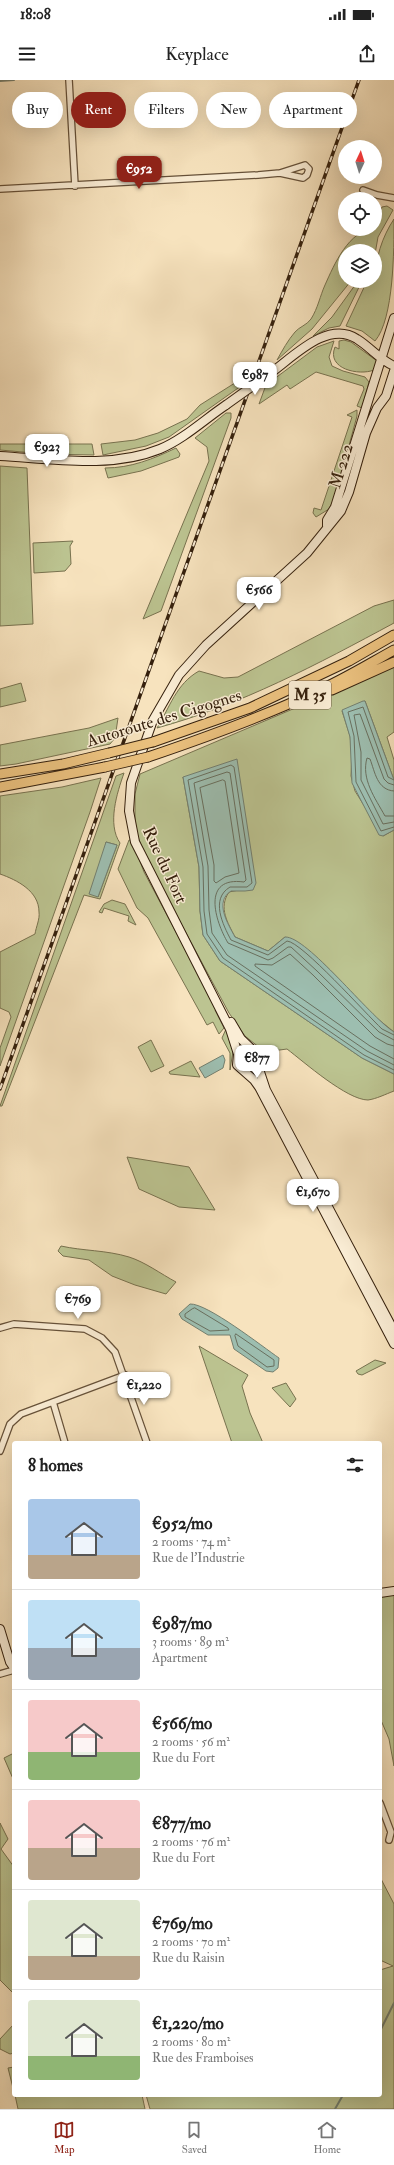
<!DOCTYPE html>
<html lang="en">
<head>
<meta charset="utf-8">
<style>
	:root { --surface:#fff; --page:#f2f2f2; --text:#222; --muted:#767676; --line:#e0e0e0; --accent:#8f2418 }
	body { margin:0; font-family:"IM FELL Double Pica",serif; background:var(--page); color:var(--text); height:100vh; display:flex; flex-direction:column; font-size:15px; white-space:nowrap }
	* { box-sizing:border-box; margin:0 }
	p { font-size:13px; color:var(--muted) }
	.icon { flex:none; width:22px; height:22px; fill:none; stroke:currentColor; stroke-width:2; stroke-linecap:round; stroke-linejoin:round }
	.map { position:relative; flex:1; overflow:hidden }
	.panel { position:absolute; left:12px; top:1361px; width:370px; height:656px; display:flex; flex-direction:column; background:var(--surface); border-radius:4px; box-shadow:0 4px 16px #0002 }
	.panel>* { flex:none }
	.hud { position:absolute; left:12px; top:12px; width:370px; height:36px; display:flex; gap:8px }
	.needle { width:26px; rotate:4deg }
	.fabs { position:absolute; left:338px; top:60px; display:grid; gap:8px }
	.fabs a { display:grid; place-items:center; width:44px; height:44px; border-radius:50%; background:var(--surface); box-shadow:0 4px 16px #0002; font-size:20px }
	.price { position:absolute; translate:-50% -34px; padding:0 9px; border-radius:8px; background:#fff; color:#222; font-size:13px; line-height:26px; filter:drop-shadow(0 1px 2px #0008) }
	.price::after { content:''; position:absolute; left:50%; top:24px; width:12px; height:9px; margin-left:-6px; background:inherit; clip-path:polygon(0 0,100% 0,50% 100%) }
	.price.active { background:var(--accent); color:#fff }
	ul { padding:0; list-style:none }
	li { display:flex; align-items:center; gap:12px; height:100px; padding:0 16px }
	li+li { border-top:1px solid var(--line) }
	li span { display:grid; place-items:center; flex:none; width:112px; height:80px; border-radius:4px; color:#555 }
	li>.icon { margin-inline-start:auto }
	span .icon { width:48px; height:48px; fill:#fffc; stroke-width:1 }
	li b { font-size:17px }
	h2 { display:flex; justify-content:space-between; align-items:center; height:48px; padding:0 16px; font-size:17px }
	.tag { padding:0 14px; border-radius:18px; background:var(--surface); box-shadow:0 4px 16px #0002; font-size:14px; line-height:36px }
	.tag.active { background:var(--accent); color:#fff }
	.status { display:flex; justify-content:space-between; align-items:center; height:28px; padding:0 20px; background:var(--surface); direction:ltr }
	.status svg { height:11px; fill:currentColor }
	header { display:flex; justify-content:space-between; align-items:center; height:52px; padding:0 16px; background:var(--surface); font-size:18px; font-weight:600 }
	.tab-bar { display:flex; justify-content:space-around; align-items:center; height:56px; border-top:1px solid var(--line); background:var(--surface); font-size:11px; color:var(--muted) }
	.tab-bar a { display:grid; justify-items:center; gap:2px }
	.tab-bar .active { color:var(--accent) }
	.map>svg:first-child { display:block }
	.green { fill:#bcc491; stroke:#78724f; fill-rule:evenodd }
	.water { fill:#9dbeb0; stroke:#737f6f }
	.lines { fill:none; stroke-linecap:round; stroke-linejoin:round }
	.shore { stroke:#696f5e; stroke-width:1 }
	.stream { stroke:#737f6f; stroke-width:2 }
	.minor-casing { stroke:#665139; stroke-width:8 }
	.secondary-casing { stroke:#35200d; stroke-width:10 }
	.trunk-casing { stroke:#35200d; stroke-width:11 }
	.minor { stroke:#faedd5; stroke-width:5.5 }
	.secondary { stroke:#faedd5; stroke-width:8 }
	.trunk { stroke:#ecc27f; stroke-width:9 }
	.rail-casing { stroke:#35200d; stroke-width:3.5 }
	.rail { stroke:#faedd5; stroke-width:2; stroke-dasharray:6; stroke-linecap:butt }
	.secondary-bridge-casing { stroke:#35200d; stroke-width:10; stroke-linecap:butt }
	.trunk-bridge-casing { stroke:#35200d; stroke-width:11; stroke-linecap:butt }
	.secondary-bridge { stroke:#faedd5; stroke-width:8 }
	.trunk-bridge { stroke:#ecc27f; stroke-width:9 }
	.labels { text-anchor:middle; dominant-baseline:central; stroke-width:3; stroke-linejoin:round; paint-order:stroke }
	.shield { fill:#faedd5; stroke:#705e49; stroke-width:1 }
	.shield-label { font-size:16px; font-weight:bold; fill:#35200d }
	.street-label { font-size:17px; fill:#35200d; stroke:#faedd5 }
</style>
</head>
<body>
<div class="status"><b>18:08</b><svg viewBox="0 0 49 12"><path d="M0 12V9h3v3zM5 12V6h3v6zM10 12V3h3v9zM15 12V0h3v12zM26 1h20v11H26zM47 4h2v5h-2z"/></svg></div>
<header><svg class="icon" aria-label="menu" viewBox="0 0 24 24"><path d="M4 6h16M4 12h16M4 18h16"/></svg>Keyplace<svg class="icon" aria-label="share" viewBox="0 0 24 24"><path d="M12 15V3M7 8l5-5 5 5M5 13v7h14v-7"/></svg></header>
<div class="map">
<svg width="394" height="2029" viewBox="0 0 394 2029">
	<rect width="100%" height="100%" fill="#f7e3be"/>
	<filter id="stains"><feTurbulence type="fractalNoise" baseFrequency=".005" numOctaves="4"/><feColorMatrix values="0 0 0 0 .2 0 0 0 0 .09 0 0 0 0 .02 0 0 0 .5 -.17"/></filter>
	<radialGradient id="worn" r=".72"><stop offset=".6" stop-color="#630" stop-opacity="0"/><stop offset="1" stop-color="#630" stop-opacity=".3"/></radialGradient>
	<!-- green -->
	<path class="green" d="M387,126l6,4 -15,27 -3,17v-3h-30v30h6l-39,48 -35,31c5,-9 11,-20 18,-28 4,-5 12,-7 16,-13 7,-11 9,-23 14,-34 9,-20 24,-56 50,-56v-6l7,-16z
		M394,139c0,30 0,100 -19,122l-13,-10 -16,-5 21,-45h8c0,-22 7,-44 19,-62z
		M358,201h4l-22,45 -11,2 -16,8 19,-19z
		M344,260l7,2 26,19 -3,9c-15,6 -48,-1 -39,-23l4,2v-8z
		M334,261l-5,16 3,9 11,5 22,6 4,5 -7,26 -5,-2 7,-17 -1,-3 -47,-14 -26,17 -3,-4 -28,19 7,-19 51,-38z
		M238,301l3,5 -72,51 -23,9 -43,9 -2,-11 34,-4 23,-7 29,-14 13,-14z
		M357,330v6l-22,81 -6,12 -13,8 -3,-4 1,-5 7,2 31,-93 -5,-2z
		M226,333h5v5l-70,193 -18,8 66,-158 -2,-14 -12,-9z
		M0,364h92l2,11 -49,-1 -45,-4z
		M176,368l4,6 -1,3 -38,14 -33,7 -3,-10c26,0 48,-9 71,-20z
		M0,386l27,2 6,156 -33,2z
		M73,461l-3,5 1,18 -6,7 -31,2 -1,-30z
		M394,520v23c-76,41 -153,82 -237,105 13,-21 19,-44 42,-57l25,7 14,-1 136,-71z
		M394,586v66l-7,5 7,23v20l-29,-79 -23,10 8,25 2,17 -1,23 4,15 28,45 11,-6v202l-21,-17 -49,-51 -39,-27 -17,14 -33,-14c-7,-14 -17,-29 -6,-45l10,-2 -56,-113 16,90 1,44 3,24 17,26 142,97 32,16v17c-8,3 -18,8 -26,9 -21,0 -64,-38 -81,-51l-22,3 -20,-16 -16,-23 -80,-149 -10,-24 -4,-14v-32l5,-20z
		M21,603l5,18 -26,6v-18z
		M118,638l-3,20 -5,6 -94,20 -16,2v-21l89,-17z
		M124,693c-7,20 -17,51 -4,70l-20,56 -16,-4 -82,211h-2l116,-330zM106,762l11,3 -19,52z
		M101,698l-11,34 -90,254v-18l11,-31 -2,-5 -9,-4v-56l35,-18c1,-7 5,-15 4,-22 0,-21 -22,-32 -39,-38v-78l62,-9z
		M129,760h3l12,32 73,137 -2,1 9,18 -5,6 -6,-12 -6,3 -59,-107 -11,-10 -19,-39z
		M112,820l13,4 11,21 -8,-4 1,-5 -25,-8 -2,5 -3,-1 5,-8z
		M226,949l8,16 -4,25v-17l-8,-15z
		M151,960l13,26 -13,6 -13,-25z
		M191,981l9,16 -30,-3 -1,-2z
		M127,1077l62,10 26,43 -36,-3 -40,-18z
		M61,1166c22,5 45,4 68,11 16,5 32,17 47,25l-10,12 -31,-9 -23,-9 -23,-16 -26,-4 -5,-5z
		M199,1266l49,29 -6,11 8,27 13,30h-31z
		M375,1280l11,3 -24,12 -4,-1 -2,-3z
		M286,1303l10,16 -6,8 -18,-19z
		M394,1514v172l-5,-27 -9,-21v-122z
		M14,1673v28l-10,-23z
		M0,1743l8,16 -7,10 13,18v127l-14,-14z
		M380,1797l14,27v205h-244l-4,-14h234v-125l13,-4 -13,-6z
		M14,1944v29l-4,1 -10,-5v-10z
		M14,1987v25l-6,-24z
		M15,2015h127l3,14h-127z"/>
	<!-- water -->
	<path class="water" d="M363,621h2l29,79v50l-11,6 -4,-1 -27,-52 -2,-46 -8,-27z
		M237,679l19,124 -3,7 -8,1h-14c-17,11 -3,33 4,46l33,14 17,-14c22,-1 84,79 109,95v42l-32,-16 -142,-97 -17,-26 -3,-24 -1,-44 -16,-90z
		M106,762l11,3 -19,52 -9,-3z
		M223,975l2,5 -2,8 -18,10 -6,-10z
		M190,1224c17,-1 73,43 89,54l-1,10 -5,4 -7,-1 -32,-22 -4,-14h-22l-26,-16 -3,-5z"/>
	<g class="lines">
		<!-- shore -->
		<path class="shore" d="M223,700l2,1 14,92 -14,4 -9,6 -2,-2v-16l-14,-77z
			M394,700l-6,-3 -25,-70 -15,5 6,24 2,46 25,49 13,-4
			M394,705l-6,-2 -4,-4 -24,-65 -6,1 7,37v28l22,44 11,-2
			M394,711c-17,-1 -19,-19 -24,-32l-3,-1c-6,21 8,40 18,58h9
			M394,955l-12,-6c-16,-15 -80,-87 -95,-88l-19,14 -37,-15c-8,-15 -21,-41 -1,-53h17l5,-4 -18,-116 -3,-2 -43,15 15,87 1,44 3,23 16,24 141,97 30,15
			M394,960l-15,-8 -62,-61 -26,-24h-3l-15,11 -5,2 -40,-17c-13,-22 -27,-67 16,-61l2,-2 -16,-107 -3,-1 -33,11 14,83 1,44 3,23 15,22 140,96 27,14
			M394,966l-7,-2 -12,-7 -62,-62 -23,-21 -18,11 -17,-1v2l115,80 24,13
			M195,1228l33,20 1,2 -19,1 -25,-14v-3l7,-5z
			M236,1254l38,26v6l-7,1 -29,-21 -3,-10z"/>
		<!-- stream -->
		<path class="stream" d="M0,1l14,-1
			M380,1951l14,-28
			M335,2029l8,-14"/>
		<!-- minor casing -->
		<g class="minor-casing">
			<path id="minor" d="M69,0l6,106
				M0,109l258,-14 22,-2 25,-8 4,4 -2,6 -4,3 -23,-5
				M363,110l14,5 17,3
				M0,1248l14,-4 71,5 17,9 13,14 32,91
				M53,1322l12,41
				M0,1371l10,-27 11,-10 104,-39
				M0,1594l14,-4
				M380,1723l11,29 -2,8"/>
		</g>
		<!-- secondary casing -->
		<g class="secondary-casing">
			<path id="secondary" d="M394,291l-8,25 -9,12 -11,25 -17,59 -8,19 -34,42 -101,92 -27,30 -26,45 -22,63 -2,28 6,31 95,187 8,25 -1,11 17,15 5,7 135,257
				M272,292c22,-16 56,-52 85,-33 13,8 23,21 37,27
				M0,376c52,3 111,13 160,-7 24,-10 45,-30 66,-44
				M327,446v-6l8,-13 59,-189
				M231,942l10,17 18,17v7l-4,6
				M258,986l8,24 128,241
				M380,1513l14,-2
				M0,1549l10,33 4,6"/>
		</g>
		<!-- trunk casing -->
		<g class="trunk-casing">
			<path id="trunk" d="M332,610l62,-28
				M153,662l97,-34 99,-47 45,-26
				M148,677c56,-19 112,-39 165,-64 28,-12 54,-28 81,-43
				M0,694l63,-10 46,-11
				M0,707l105,-20"/>
		</g>
		<!-- minor -->
		<use href="#minor" class="minor"/>
		<!-- secondary -->
		<use href="#secondary" class="secondary"/>
		<!-- trunk -->
		<use href="#trunk" class="trunk"/>
		<!-- rail casing -->
		<g class="rail-casing">
			<path id="rail" d="M0,1009l359,-1009"/>
		</g>
		<!-- rail -->
		<use href="#rail" class="rail"/>
		<!-- secondary-bridge casing -->
		<g class="secondary-bridge-casing">
			<path id="secondary-bridge" d="M226,325l46,-33"/>
		</g>
		<!-- trunk-bridge casing -->
		<g class="trunk-bridge-casing">
			<path id="trunk-bridge" d="M109,673l44,-11
				M105,687l43,-10"/>
		</g>
		<!-- secondary-bridge -->
		<use href="#secondary-bridge" class="secondary-bridge"/>
		<!-- trunk-bridge -->
		<use href="#trunk-bridge" class="trunk-bridge"/>
	</g>
	<g class="labels">
		<!-- shield labels -->
		<rect class="shield" x="289" y="601" width="42" height="28" rx="3"/>
		<g class="shield-label">
			<text x="310" y="615">M 35</text>
		</g>
		<!-- street labels -->
		<g class="street-label">
			<text transform="translate(341 386) rotate(-73)">M 222</text>
			<text transform="translate(164 638) rotate(-17)">Autoroute des Cigognes</text>
			<text transform="translate(165 785) rotate(65)">Rue du Fort</text>
		</g>
	</g>
	<rect width="100%" height="100%" filter="url(#stains)"/>
	<rect width="100%" height="100%" fill="url(#worn)"/>
</svg>
<div class="fabs">
<a><svg class="needle" viewBox="-14 -14 28 28"><path d="M0-13l5 13h-10z" fill="#e53935"/><path d="M0 13l5-13h-10z" fill="#767676"/></svg></a>
<a><svg class="icon" aria-label="locate" viewBox="0 0 24 24"><circle cx="12" cy="12" r="6"/><path d="M12 2v4M12 18v4M2 12h4M18 12h4"/></svg></a>
<a><svg class="icon" aria-label="layers" viewBox="0 0 24 24"><path d="M12 4l9 5-9 5-9-5zM3 14l9 5 9-5"/></svg></a>
</div>
<b class="price active" style="left:139px;top:110px">€952</b>
<b class="price" style="left:255px;top:316px">€987</b>
<b class="price" style="left:47px;top:388px">€923</b>
<b class="price" style="left:259px;top:531px">€566</b>
<b class="price" style="left:257px;top:999px">€877</b>
<b class="price" style="left:313px;top:1133px">€1,670</b>
<b class="price" style="left:78px;top:1240px">€769</b>
<b class="price" style="left:144px;top:1326px">€1,220</b>
<div class="hud">
<a class="tag">Buy</a>
<a class="tag active">Rent</a>
<a class="tag">Filters</a>
<a class="tag">New</a>
<a class="tag">Apartment</a>
</div>
<section class="panel">
<h2>8 homes<svg class="icon" aria-label="filters" viewBox="0 0 24 24"><path d="M4 7h16M4 17h16"/><circle cx="9" cy="7" r="2"/><circle cx="15" cy="17" r="2"/></svg></h2>
<ul>
<li><span style="background:linear-gradient(#a9c7e8 70%,#b9a48a 0)"><svg class="icon" aria-label="home" viewBox="0 0 24 24"><path d="M3 11l9-7 9 7M6 9v11h12V9"/></svg></span><div><b>€952/mo</b><p>2 rooms · 74 m²</p><p>Rue de l'Industrie</p></div></li>
<li><span style="background:linear-gradient(#bfe0f5 60%,#9aa5b1 0)"><svg class="icon" aria-label="home" viewBox="0 0 24 24"><path d="M3 11l9-7 9 7M6 9v11h12V9"/></svg></span><div><b>€987/mo</b><p>3 rooms · 89 m²</p><p>Apartment</p></div></li>
<li><span style="background:linear-gradient(#f6c9c9 65%,#8fb573 0)"><svg class="icon" aria-label="home" viewBox="0 0 24 24"><path d="M3 11l9-7 9 7M6 9v11h12V9"/></svg></span><div><b>€566/mo</b><p>2 rooms · 56 m²</p><p>Rue du Fort</p></div></li>
<li><span style="background:linear-gradient(#f6c9c9 60%,#b9a48a 0)"><svg class="icon" aria-label="home" viewBox="0 0 24 24"><path d="M3 11l9-7 9 7M6 9v11h12V9"/></svg></span><div><b>€877/mo</b><p>2 rooms · 76 m²</p><p>Rue du Fort</p></div></li>
<li><span style="background:linear-gradient(#dfe7d0 70%,#b9a48a 0)"><svg class="icon" aria-label="home" viewBox="0 0 24 24"><path d="M3 11l9-7 9 7M6 9v11h12V9"/></svg></span><div><b>€769/mo</b><p>2 rooms · 70 m²</p><p>Rue du Raisin</p></div></li>
<li><span style="background:linear-gradient(#dfe7d0 70%,#8fb573 0)"><svg class="icon" aria-label="home" viewBox="0 0 24 24"><path d="M3 11l9-7 9 7M6 9v11h12V9"/></svg></span><div><b>€1,220/mo</b><p>2 rooms · 80 m²</p><p>Rue des Framboises</p></div></li>
</ul>
</section>
</div>
<nav class="tab-bar">
<a class="active"><svg class="icon" aria-label="map" viewBox="0 0 24 24"><path d="M3 6l6-2 6 2 6-2v14l-6 2-6-2-6 2zM9 4v14M15 6v14"/></svg>Map</a>
<a><svg class="icon" aria-label="saved" viewBox="0 0 24 24"><path d="M7 4h10v16l-5-4-5 4z"/></svg>Saved</a>
<a><svg class="icon" aria-label="home" viewBox="0 0 24 24"><path d="M3 11l9-7 9 7M6 9v11h12V9"/></svg>Home</a>
</nav>
</body>
</html>
